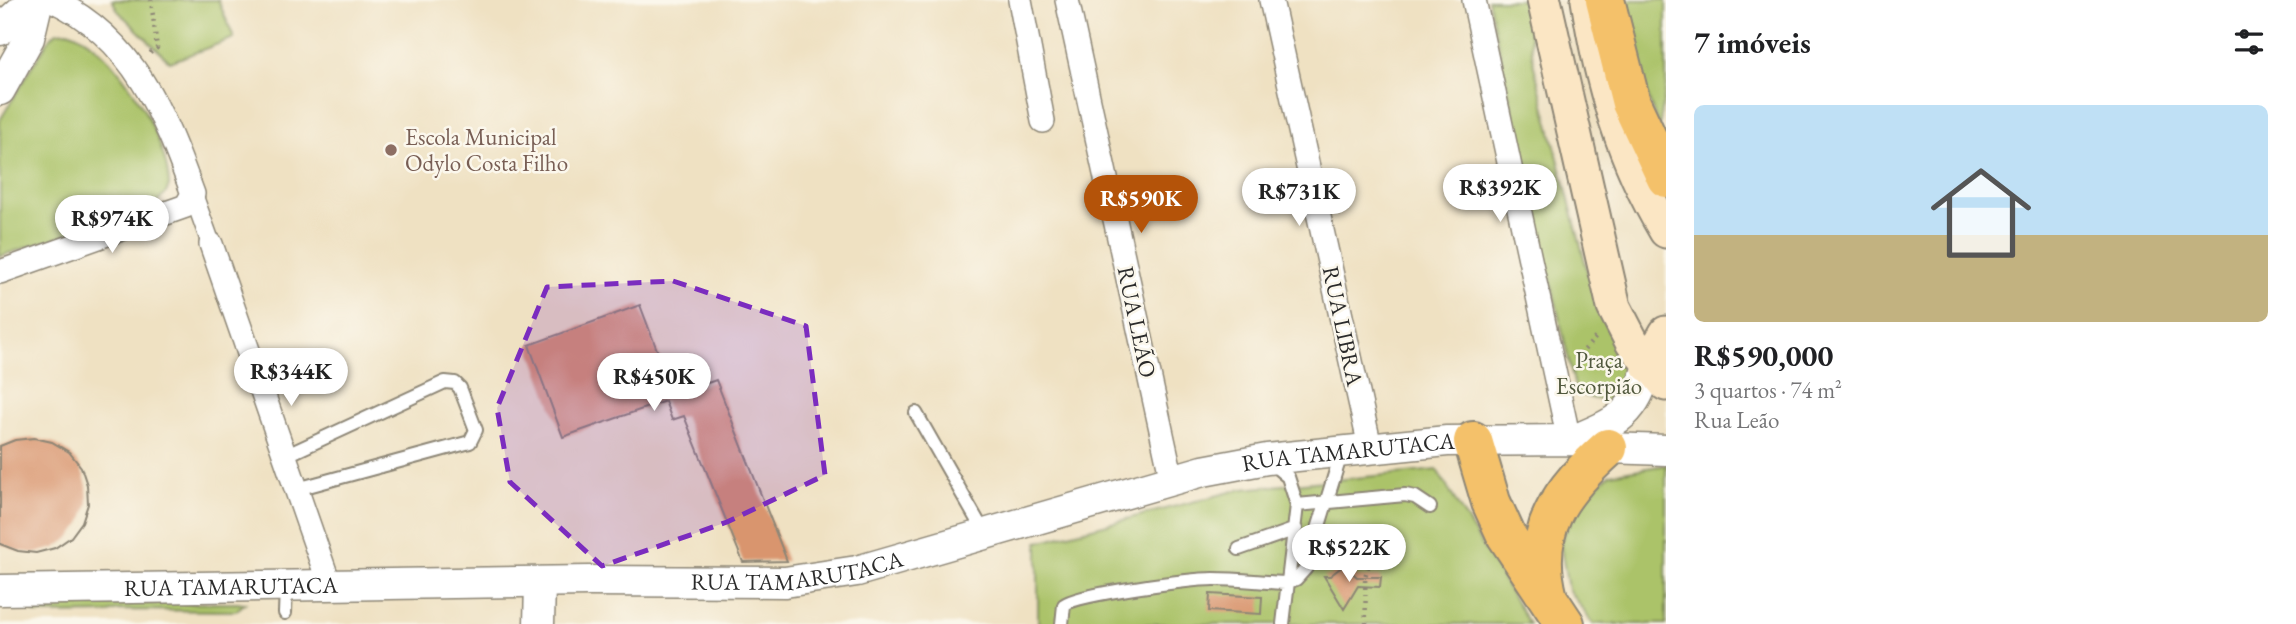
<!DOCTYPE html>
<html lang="pt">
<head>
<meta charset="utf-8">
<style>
	:root { --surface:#fff; --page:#f6f6f6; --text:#202124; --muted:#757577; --accent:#b45309 }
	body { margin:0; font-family:"EB Garamond",serif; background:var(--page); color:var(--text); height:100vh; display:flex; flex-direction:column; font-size:26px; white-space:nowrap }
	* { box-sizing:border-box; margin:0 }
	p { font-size:23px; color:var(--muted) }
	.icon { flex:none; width:38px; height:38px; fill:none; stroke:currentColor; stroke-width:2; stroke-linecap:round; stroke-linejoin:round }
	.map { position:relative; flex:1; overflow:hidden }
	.details { display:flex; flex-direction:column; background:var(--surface); width:630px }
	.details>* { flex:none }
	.price { position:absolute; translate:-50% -60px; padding:0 16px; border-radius:24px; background:#fff; color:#222; font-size:23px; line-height:46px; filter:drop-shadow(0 2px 4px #0008) }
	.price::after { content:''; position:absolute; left:50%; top:42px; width:21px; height:16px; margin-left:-10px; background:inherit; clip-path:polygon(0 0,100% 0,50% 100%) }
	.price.current { background:var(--accent); color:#fff }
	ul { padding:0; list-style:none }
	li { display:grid; align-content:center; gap:14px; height:371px; padding:0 28px }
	li span { display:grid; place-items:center; height:217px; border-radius:10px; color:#555 }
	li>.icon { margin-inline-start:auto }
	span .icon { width:126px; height:126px; fill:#fffc; stroke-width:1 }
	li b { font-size:30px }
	h2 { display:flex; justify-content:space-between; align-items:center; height:84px; padding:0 28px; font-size:30px }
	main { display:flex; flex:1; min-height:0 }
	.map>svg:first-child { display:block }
	.green { fill:#abc369; stroke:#6b774a; stroke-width:2 }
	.building { fill:#d9956e }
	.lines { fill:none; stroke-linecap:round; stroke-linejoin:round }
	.service-casing { stroke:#8d8676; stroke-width:16 }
	.pedestrian-casing { stroke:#8d8676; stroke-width:21 }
	.minor-casing { stroke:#8d8676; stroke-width:26 }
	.tertiary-casing { stroke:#8d8676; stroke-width:33 }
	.secondary-casing { stroke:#8d8676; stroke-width:37 }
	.trunk-casing { stroke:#8d8676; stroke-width:42 }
	.path { stroke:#8d8676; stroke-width:4.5; stroke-dasharray:2 5; stroke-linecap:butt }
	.service { stroke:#fff; stroke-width:12 }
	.pedestrian { stroke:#fff; stroke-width:18 }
	.minor { stroke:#fff; stroke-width:23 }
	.tertiary { stroke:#fff; stroke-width:30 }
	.secondary { stroke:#fbe6c4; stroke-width:33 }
	.trunk { stroke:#f4c16b; stroke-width:38 }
	.marked { fill:#7b2cbf; fill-opacity:0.2; stroke:#7b2cbf; stroke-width:5; stroke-dasharray:14 9; stroke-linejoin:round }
	.education-dot { fill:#8d6e63; stroke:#fbf7ec; stroke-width:2.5 }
	.labels { text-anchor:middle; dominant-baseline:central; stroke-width:5; stroke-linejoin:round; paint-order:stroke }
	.education-label { font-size:23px; fill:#785e54; stroke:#fbf7ec; text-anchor:start }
	.street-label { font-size:23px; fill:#2b2b2b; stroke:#fbf7ec }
	.park-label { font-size:23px; fill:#51593e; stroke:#fbf7ec }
</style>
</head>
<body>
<main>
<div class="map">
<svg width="1666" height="624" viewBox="0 0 1666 624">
	<rect width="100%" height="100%" fill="#fbf7ec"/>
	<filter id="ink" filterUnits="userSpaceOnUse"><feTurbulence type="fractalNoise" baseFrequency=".0143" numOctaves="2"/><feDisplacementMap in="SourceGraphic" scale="14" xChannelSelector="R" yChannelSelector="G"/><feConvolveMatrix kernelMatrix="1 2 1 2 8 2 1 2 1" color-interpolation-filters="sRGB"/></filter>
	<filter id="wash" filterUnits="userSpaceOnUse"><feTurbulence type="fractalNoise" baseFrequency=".00686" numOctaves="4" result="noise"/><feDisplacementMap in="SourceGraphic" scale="28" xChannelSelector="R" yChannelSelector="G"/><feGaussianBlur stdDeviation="1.57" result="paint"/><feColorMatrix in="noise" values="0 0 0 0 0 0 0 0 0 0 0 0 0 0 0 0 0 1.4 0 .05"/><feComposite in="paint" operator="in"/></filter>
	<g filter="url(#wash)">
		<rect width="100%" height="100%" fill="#efe1c2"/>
		<!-- green -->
		<path class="green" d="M112,0h106l16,38 -64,24 -52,-51z
			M1488,0h37l9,66 63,242 32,62c-9,34 -23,36 -53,22z
			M1628,0h38v84l-7,45 -24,-71z
			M68,31c47,14 100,107 101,155l-4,9 -14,12 -151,49v-136l50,-82 7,-6z
			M1666,465v159h-73l-25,-35 -8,-47 20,-41 30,-27z
			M1437,470l92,154h-491v-82l204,-53z
			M245,603l-9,8 -118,-1 -9,3 -73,1 -10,-9z"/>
		<g id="blocks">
			<!-- building -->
			<path class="building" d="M640,305l34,90 42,-15 71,181 -44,1 -59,-146 -12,4 -7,-19 -102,36 -34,-92z
				M34,438l18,4 17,10 12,15 6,18 1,19 -6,18 -11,15 -16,11 -19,5 -18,-2 -18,-7v-98l15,-6z
				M1344,565l13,12h24l-1,10 -22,-1 -14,23 -20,-33h6z
				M1210,594l52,3 -1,17 -52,-3z"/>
		</g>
	</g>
	<g filter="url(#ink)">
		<use href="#blocks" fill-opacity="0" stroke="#8d8676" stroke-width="2"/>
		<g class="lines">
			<!-- service casing -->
			<g class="service-casing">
				<path id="service" d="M916,413l69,121
					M285,456l160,-74 10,1 5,5 16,42 -6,12 -173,47
					M1270,462l18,15 9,28 -14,119
					M1297,505l108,-10 10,2 15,10
					M1239,549l57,-20
					M285,613l1,-26
					M1062,624l2,-19c12,-11 128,-26 150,-26 24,0 48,3 71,4l11,-4 10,-11 36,-117"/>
			</g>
			<!-- pedestrian casing -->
			<g class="pedestrian-casing">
				<path id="pedestrian" d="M193,194l18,50"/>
			</g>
			<!-- minor casing -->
			<g class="minor-casing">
				<path id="minor" d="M1020,0l23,121
					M1067,0l105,480
					M1271,0l99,447
					M1474,0l95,440
					M211,244l119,342
					M0,272l186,-66 7,-12c-29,-80 -59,-156 -141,-194"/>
			</g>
			<!-- tertiary casing -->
			<g class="tertiary-casing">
				<g id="tertiary">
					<path d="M0,30l33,-30"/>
					<path d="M0,90l29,-52 9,-38"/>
					<path d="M1574,440c45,-19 61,-25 74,-75"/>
					<path id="s1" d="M0,590l589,-9 196,1 72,-11 346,-100 64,-12 180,-18 127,-1 34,8 58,2"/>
					<path d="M539,624l1,-41"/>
				</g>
			</g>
			<!-- secondary casing -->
			<g class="secondary-casing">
				<path id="secondary" d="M1544,0l70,307 18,35 34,42
					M1588,0c13,83 35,159 78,231
					M1648,365l18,-32"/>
			</g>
			<!-- trunk casing -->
			<g class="trunk-casing">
				<path id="trunk" d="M1605,0l26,103 35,75
					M1473,441l18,61 15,33 59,89
					M1548,598c-18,-68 12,-107 60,-150"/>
			</g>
			<!-- path -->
			<path class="path" d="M150,53l7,-5 -6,-48
				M1575,360l22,-24
				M1366,624l-1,-47 7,-23"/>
			<!-- service -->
			<use href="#service" class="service"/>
			<!-- pedestrian -->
			<use href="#pedestrian" class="pedestrian"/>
			<!-- minor -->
			<use href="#minor" class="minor"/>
			<!-- tertiary -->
			<use href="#tertiary" class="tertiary"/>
			<!-- secondary -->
			<use href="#secondary" class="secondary"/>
			<!-- trunk -->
			<use href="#trunk" class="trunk"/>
		</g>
	</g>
	<!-- marked area -->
	<path class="marked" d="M673,281l133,45 19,149 -98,47 -125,44 -92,-84 -13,-74 50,-121z"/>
	<!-- markers -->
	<circle class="education-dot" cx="391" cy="150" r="7"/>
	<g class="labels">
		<!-- education labels -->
		<g class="education-label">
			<text x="405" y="137">Escola Municipal<tspan x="405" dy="26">Odylo Costa Filho</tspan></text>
		</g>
		<!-- street labels -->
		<g class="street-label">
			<text transform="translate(1137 322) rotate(78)">RUA LEÃO</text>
			<text transform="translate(1343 326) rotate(78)">RUA LIBRA</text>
			<text stroke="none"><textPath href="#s1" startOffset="1365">RUA TAMARUTACA</textPath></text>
			<text stroke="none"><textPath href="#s1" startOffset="798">RUA TAMARUTACA</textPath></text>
			<text stroke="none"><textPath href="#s1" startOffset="231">RUA TAMARUTACA</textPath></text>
		</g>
		<!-- park labels -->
		<g class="park-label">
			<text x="1599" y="360">Praça<tspan x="1599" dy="26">Escorpião</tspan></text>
		</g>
	</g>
</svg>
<b class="price" style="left:1500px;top:224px">R$392K</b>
<b class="price" style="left:1299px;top:228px">R$731K</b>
<b class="price current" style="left:1141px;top:235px">R$590K</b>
<b class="price" style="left:112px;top:255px">R$974K</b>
<b class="price" style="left:291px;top:408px">R$344K</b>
<b class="price" style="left:654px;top:413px">R$450K</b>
<b class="price" style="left:1349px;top:584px">R$522K</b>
</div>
<section class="details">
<h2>7 imóveis<svg class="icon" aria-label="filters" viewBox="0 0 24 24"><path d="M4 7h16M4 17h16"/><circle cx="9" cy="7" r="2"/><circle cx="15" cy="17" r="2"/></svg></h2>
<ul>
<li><span style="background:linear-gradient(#bfe0f5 60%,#c2b280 0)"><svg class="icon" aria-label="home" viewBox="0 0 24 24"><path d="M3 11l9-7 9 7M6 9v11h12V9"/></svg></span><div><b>R$590,000</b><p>3 quartos · 74 m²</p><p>Rua Leão</p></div></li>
</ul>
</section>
</main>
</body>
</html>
